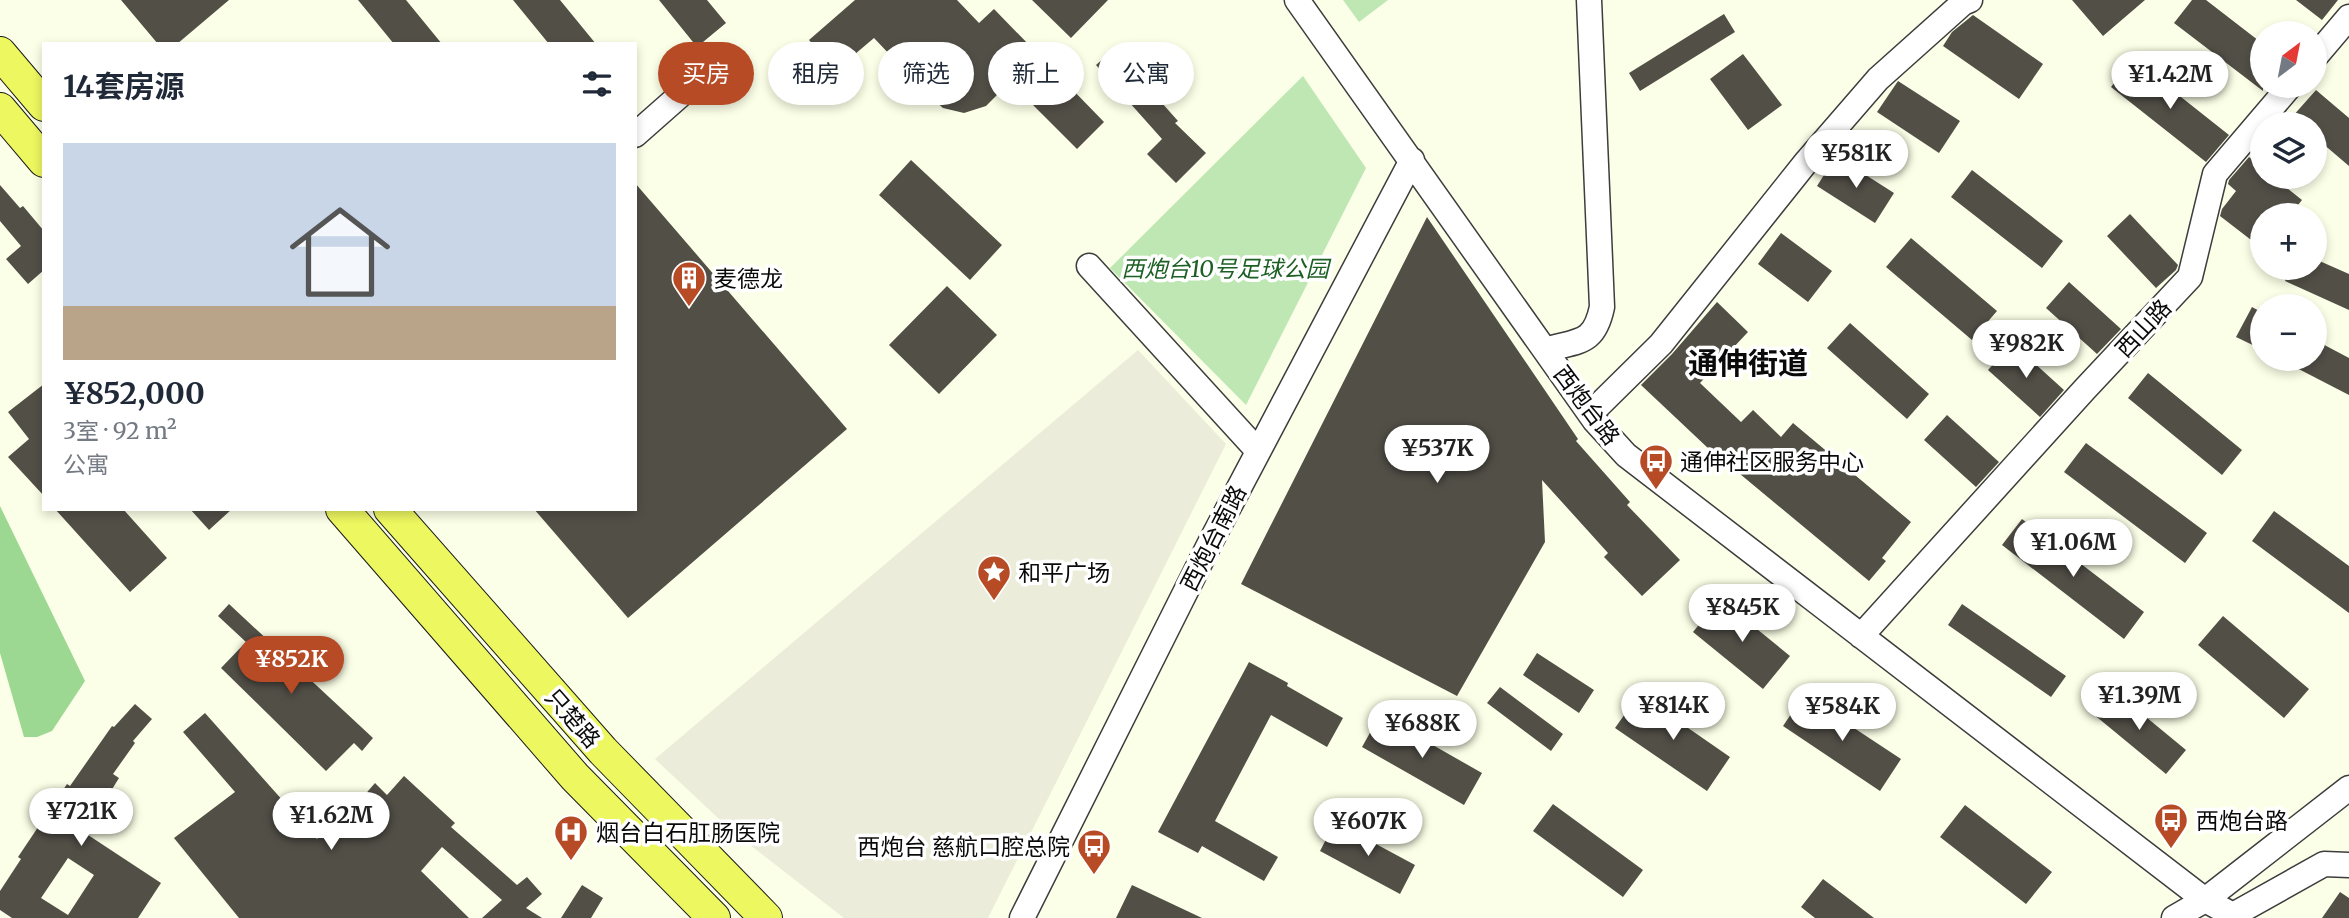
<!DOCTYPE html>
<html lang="zh">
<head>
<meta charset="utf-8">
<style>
	:root { --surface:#fff; --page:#f2f2f3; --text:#1f2937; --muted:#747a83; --line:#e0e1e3; --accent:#b74b25 }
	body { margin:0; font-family:Merriweather,"Noto Sans SC",serif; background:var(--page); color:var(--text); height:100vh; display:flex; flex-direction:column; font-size:26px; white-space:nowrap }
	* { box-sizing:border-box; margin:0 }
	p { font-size:23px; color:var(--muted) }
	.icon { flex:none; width:38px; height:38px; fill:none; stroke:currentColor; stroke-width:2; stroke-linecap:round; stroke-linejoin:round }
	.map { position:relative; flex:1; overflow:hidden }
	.sheet { position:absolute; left:42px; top:42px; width:595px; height:469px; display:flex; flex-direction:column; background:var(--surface); border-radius:0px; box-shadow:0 4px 10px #0003 }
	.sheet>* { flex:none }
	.hud { position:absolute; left:658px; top:42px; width:665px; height:63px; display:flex; gap:14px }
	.needle { width:46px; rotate:32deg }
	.tools { position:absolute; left:2250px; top:21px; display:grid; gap:14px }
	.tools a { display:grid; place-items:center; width:77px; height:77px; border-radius:50%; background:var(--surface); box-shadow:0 4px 10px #0003; font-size:35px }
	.price { position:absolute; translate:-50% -60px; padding:0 16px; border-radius:24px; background:#fff; color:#222; font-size:23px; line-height:46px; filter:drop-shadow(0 2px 4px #0008) }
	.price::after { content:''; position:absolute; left:50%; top:42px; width:21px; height:16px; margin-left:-10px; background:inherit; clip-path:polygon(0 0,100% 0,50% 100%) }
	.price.active { background:var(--accent); color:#fff }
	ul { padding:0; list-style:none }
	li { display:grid; align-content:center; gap:14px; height:371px; padding:0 21px }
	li+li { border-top:2px solid var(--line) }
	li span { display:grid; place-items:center; height:217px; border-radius:0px; color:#555 }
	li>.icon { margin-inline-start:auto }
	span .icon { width:126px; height:126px; fill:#fffc; stroke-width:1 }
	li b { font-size:30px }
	h2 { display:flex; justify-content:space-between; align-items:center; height:84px; padding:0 21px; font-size:30px }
	.pill { padding:0 24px; border-radius:32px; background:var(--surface); box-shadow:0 4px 10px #0003; font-size:24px; line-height:63px }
	.pill.active { background:var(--accent); color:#fff }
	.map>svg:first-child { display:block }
	.green { fill:#bee7b3 }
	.forest { fill:#9cd892 }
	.plaza { fill:#ebecd9 }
	.building { fill:#524f47; fill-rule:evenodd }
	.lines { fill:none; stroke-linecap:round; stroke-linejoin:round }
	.minor-casing { stroke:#3d3d3d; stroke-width:27 }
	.major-casing { stroke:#1b1b1b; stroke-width:34 }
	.minor { stroke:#fff; stroke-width:24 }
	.major { stroke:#edf75f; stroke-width:32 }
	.labels { text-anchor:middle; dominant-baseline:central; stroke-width:7; stroke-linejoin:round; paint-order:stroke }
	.park-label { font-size:23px; font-style:italic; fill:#1c6023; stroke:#fff }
	.poi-label { font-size:23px; fill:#0a0a0a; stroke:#fff; text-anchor:start }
	.street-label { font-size:23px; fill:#0a0a0a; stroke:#fff }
	.district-label { font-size:30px; font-weight:bold; fill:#0a0a0a; stroke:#fff }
</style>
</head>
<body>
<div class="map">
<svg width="2349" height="918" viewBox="0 0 2349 918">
	<rect width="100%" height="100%" fill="#fcffe7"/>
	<!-- green -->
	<path class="green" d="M1343,0h45l-29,22z
		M1303,76l63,92 -120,237 -136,-137z"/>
	<!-- forest -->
	<path class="forest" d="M0,506l85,175 -33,50 -15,6h-13l-24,-84z"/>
	<!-- plaza -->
	<path class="plaza" d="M1138,350l88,94 -238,474h-144l-112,-87 -77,-72z"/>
	<!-- building -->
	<path class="building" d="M121,0h108l-52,44h-19z
		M358,0h48l36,44h-48z
		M513,0h47l36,44h-47z
		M659,0h48l19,23 -29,24z
		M855,0h102l22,23 15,-14 110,113 -27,27 -67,-67 -24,24 -22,7 -21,-5 -11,-10 -3,-40 -19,18 -36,-38 -39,33 -26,-31z
		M1032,0h76l-37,38z
		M2072,0h73l-42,36z
		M2192,0h14l57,44v47l-89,-68z
		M2296,0h42l-16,20z
		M1724,14l11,18 -95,59 -11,-18z
		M1973,15l70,49 -24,35 -76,-53 9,-14z
		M1114,49l64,72 -3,2 31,30 -30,30 -29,-29 15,-15 -66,-74z
		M1743,54l39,51 -34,25 -38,-51z
		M2133,59l96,76 -23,27 -95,-75z
		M1898,81l62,40 -21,32 -62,-41z
		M2316,90l33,28v48l-34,-29v-13h-15l-8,-7z
		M1836,156l58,37 -19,30 -58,-37z
		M2249,157l14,11v9h10l29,23 -12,15h-27v18l-8,10 -35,-27 2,-7 14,-18 -8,-7 1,-4z
		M911,160l91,85 -32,35 -91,-85z
		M1972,170l91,71 -21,27 -91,-71z
		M635,183l212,246 -219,189 -94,-109h101z
		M0,185l20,23 3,-2 21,25v39l-16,14 -22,-25 15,-13 -21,-25z
		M2130,214l48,51 -2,5 -20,18 -49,-52z
		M1427,217l151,222 -2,2 54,61 -3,3 53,55 -38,36 -38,-39 4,-4 -66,-73 3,62 -88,154 -216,-112z
		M1781,233l51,38 -24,31 -50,-38z
		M1911,238l86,73 -25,29 -86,-73z
		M2315,259l34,15v36l-64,-29 6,-13h24z
		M2069,282l52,47 -24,25 -51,-46z
		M947,286l50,49 -58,59 -50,-49z
		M1717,302l31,30 -48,51 41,39 12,-12 28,27 12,-14 118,99 -29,36 4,3 -17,20 -141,-117 -1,2 -86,-81 31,-31z
		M2252,307l11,6v37l-27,-13z
		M1850,323l79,71 -22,25 -80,-71z
		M2315,340l34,18v37l-70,-36h36z
		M2012,343l52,47 -24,27 -52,-47z
		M2148,373l94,77 -20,25 -94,-77z
		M44,384v112l-36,-39 21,-18 -21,-27z
		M1947,415l52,47 -23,25 -52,-47z
		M2086,443l121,90 -22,30 -121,-91z
		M55,509h68l44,49 -37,34z
		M190,509h42l-23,21z
		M2274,511l75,55v47l-97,-72z
		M2022,519l122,93 -20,27 -122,-94z
		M1720,599l70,57 -27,33 -70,-57z
		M229,604l144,134 -11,13 -8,-8 -28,28 -105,-103 25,-26 -28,-26z
		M1962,604l104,72 -15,21 -103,-72z
		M2223,616l86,73 -25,29 -86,-73z
		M1537,653l57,37 -15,23 -56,-38z
		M1249,662l39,21 -1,3 56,32 -16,29 -56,-32 -56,106 63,36 -14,24 -62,-35 -4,7 -40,-21z
		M1500,687l63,47 -12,17 -64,-48z
		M2112,689l74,61 -20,24 -74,-61z
		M1639,694l91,63 -23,34 -92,-63z
		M1804,695l97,64 -21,32 -97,-65z
		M135,704l17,15 -19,22 2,2 -22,31 6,4 -34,55 76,50 -23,35h-126l-12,-8v-19l21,-32 -3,-2 49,-73 3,2 42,-60 2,1zM68,858l26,17 -26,40 -27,-17z
		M205,713l112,126 8,-8 4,5 46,-53 12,12 17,-19 51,47 -4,4 66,58 10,-8 15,17 -16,14 16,10h-60l20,-18 -60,-53 -21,24 48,47h-230l-65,-80 61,-46 -52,-60z
		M1380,715l102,58 -18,32 -102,-58z
		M1553,804l90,66 -20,27 -90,-66z
		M1965,805l87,67 -26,32 -86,-67z
		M1335,822l80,43 -15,29 -80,-43z
		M1823,879l51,39h-59l-14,-11z
		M582,885l21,13 -12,20h-30z
		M1132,885l70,33h-86z
		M2340,892l9,6v20h-27z"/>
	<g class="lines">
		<!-- minor casing -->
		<g class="minor-casing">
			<path id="minor" d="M1297,0l298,421 31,34 579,445 28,15 91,-51 25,1
				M2315,57l34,-40
				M635,135l51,-45
				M1089,266l169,185
				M1545,350c34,-10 49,-5 57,-43l-13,-307
				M1590,414l71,-70 146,-183 71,-82 85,-76 7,-3
				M1861,636l224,-247 105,-112 25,-103 75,-88
				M1022,918l188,-375 202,-383
				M2174,918l31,-18 144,-112"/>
		</g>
		<!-- major casing -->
		<g class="major-casing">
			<path id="major" d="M0,53l44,52
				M0,109l44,52
				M342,509l233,268 139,141
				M390,509l213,242 163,167"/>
		</g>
		<!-- minor -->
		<use href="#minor" class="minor"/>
		<!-- major -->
		<use href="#major" class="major"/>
	</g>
	<!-- icons -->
	<defs>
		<g id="building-pin" transform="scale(1.75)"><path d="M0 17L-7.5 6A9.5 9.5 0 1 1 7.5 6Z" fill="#b74b25" stroke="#fff"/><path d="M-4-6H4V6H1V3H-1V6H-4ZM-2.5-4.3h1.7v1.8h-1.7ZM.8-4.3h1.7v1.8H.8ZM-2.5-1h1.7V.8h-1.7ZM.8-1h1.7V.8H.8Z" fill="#fff"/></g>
		<g id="bus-pin" transform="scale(1.75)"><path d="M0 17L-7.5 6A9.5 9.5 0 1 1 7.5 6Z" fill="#b74b25" stroke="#fff"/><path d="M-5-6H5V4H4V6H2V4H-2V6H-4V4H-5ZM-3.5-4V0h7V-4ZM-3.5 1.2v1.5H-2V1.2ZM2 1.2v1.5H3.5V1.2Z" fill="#fff"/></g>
		<g id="sight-pin" transform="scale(1.75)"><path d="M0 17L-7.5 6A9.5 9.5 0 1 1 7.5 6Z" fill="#b74b25" stroke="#fff"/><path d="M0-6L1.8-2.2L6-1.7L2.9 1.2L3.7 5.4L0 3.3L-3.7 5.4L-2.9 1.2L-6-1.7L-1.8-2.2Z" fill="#fff"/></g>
		<g id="hospital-pin" transform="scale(1.75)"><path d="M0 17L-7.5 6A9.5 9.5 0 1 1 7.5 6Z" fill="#b74b25" stroke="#fff"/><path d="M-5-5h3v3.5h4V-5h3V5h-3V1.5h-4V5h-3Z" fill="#fff"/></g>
	</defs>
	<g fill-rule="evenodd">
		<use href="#building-pin" x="689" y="278"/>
		<use href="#bus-pin" x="1656" y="461"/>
		<use href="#sight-pin" x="994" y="572"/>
		<use href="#bus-pin" x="2171" y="820"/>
		<use href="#hospital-pin" x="571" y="832"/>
		<use href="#bus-pin" x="1094" y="846"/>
	</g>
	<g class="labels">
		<!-- park labels -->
		<g class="park-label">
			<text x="1225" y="268">西炮台10号足球公园</text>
		</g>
		<!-- poi labels -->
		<g class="poi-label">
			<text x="714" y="278">麦德龙</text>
			<text x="1680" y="461">通伸社区服务中心</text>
			<text x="1018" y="572">和平广场</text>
			<text x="2196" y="820">西炮台路</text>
			<text x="596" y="832">烟台白石肛肠医院</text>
			<text x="1070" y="846" text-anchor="end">西炮台 慈航口腔总院</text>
		</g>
		<!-- street labels -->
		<g class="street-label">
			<text transform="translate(2143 328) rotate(-47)">西山路</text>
			<text transform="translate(1587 405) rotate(53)">西炮台路</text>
			<text transform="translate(1213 538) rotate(-63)">西炮台南路</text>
			<text transform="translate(573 718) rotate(49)">只楚路</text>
		</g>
		<!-- district labels -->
		<g class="district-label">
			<text x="1748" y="363">通伸街道</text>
		</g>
	</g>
</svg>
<div class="tools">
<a><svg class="needle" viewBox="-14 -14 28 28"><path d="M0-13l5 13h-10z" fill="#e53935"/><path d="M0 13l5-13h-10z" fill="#747a83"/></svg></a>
<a><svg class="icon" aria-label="layers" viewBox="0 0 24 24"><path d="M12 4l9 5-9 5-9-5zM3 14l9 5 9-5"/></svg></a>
<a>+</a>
<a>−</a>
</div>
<b class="price" style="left:2170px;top:111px">¥1.42M</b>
<b class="price" style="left:1856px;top:190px">¥581K</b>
<b class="price" style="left:2026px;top:380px">¥982K</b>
<b class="price" style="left:1437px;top:485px">¥537K</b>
<b class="price" style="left:2073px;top:579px">¥1.06M</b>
<b class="price" style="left:1742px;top:644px">¥845K</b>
<b class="price active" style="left:291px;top:696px">¥852K</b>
<b class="price" style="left:2139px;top:732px">¥1.39M</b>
<b class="price" style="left:1673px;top:742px">¥814K</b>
<b class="price" style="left:1842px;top:743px">¥584K</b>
<b class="price" style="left:1422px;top:760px">¥688K</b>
<b class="price" style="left:81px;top:848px">¥721K</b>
<b class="price" style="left:331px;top:852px">¥1.62M</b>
<b class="price" style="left:1368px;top:858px">¥607K</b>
<div class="hud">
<a class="pill active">买房</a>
<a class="pill">租房</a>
<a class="pill">筛选</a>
<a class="pill">新上</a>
<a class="pill">公寓</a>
</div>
<section class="sheet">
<h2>14套房源<svg class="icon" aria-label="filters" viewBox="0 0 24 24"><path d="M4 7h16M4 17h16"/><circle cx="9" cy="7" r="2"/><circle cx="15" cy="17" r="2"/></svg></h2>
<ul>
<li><span style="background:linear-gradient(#c9d6e8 75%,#b9a48a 0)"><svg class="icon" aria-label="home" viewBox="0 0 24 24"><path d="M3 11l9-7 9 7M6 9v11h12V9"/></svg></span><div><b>¥852,000</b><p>3室 · 92 m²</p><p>公寓</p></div></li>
</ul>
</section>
</div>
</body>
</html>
